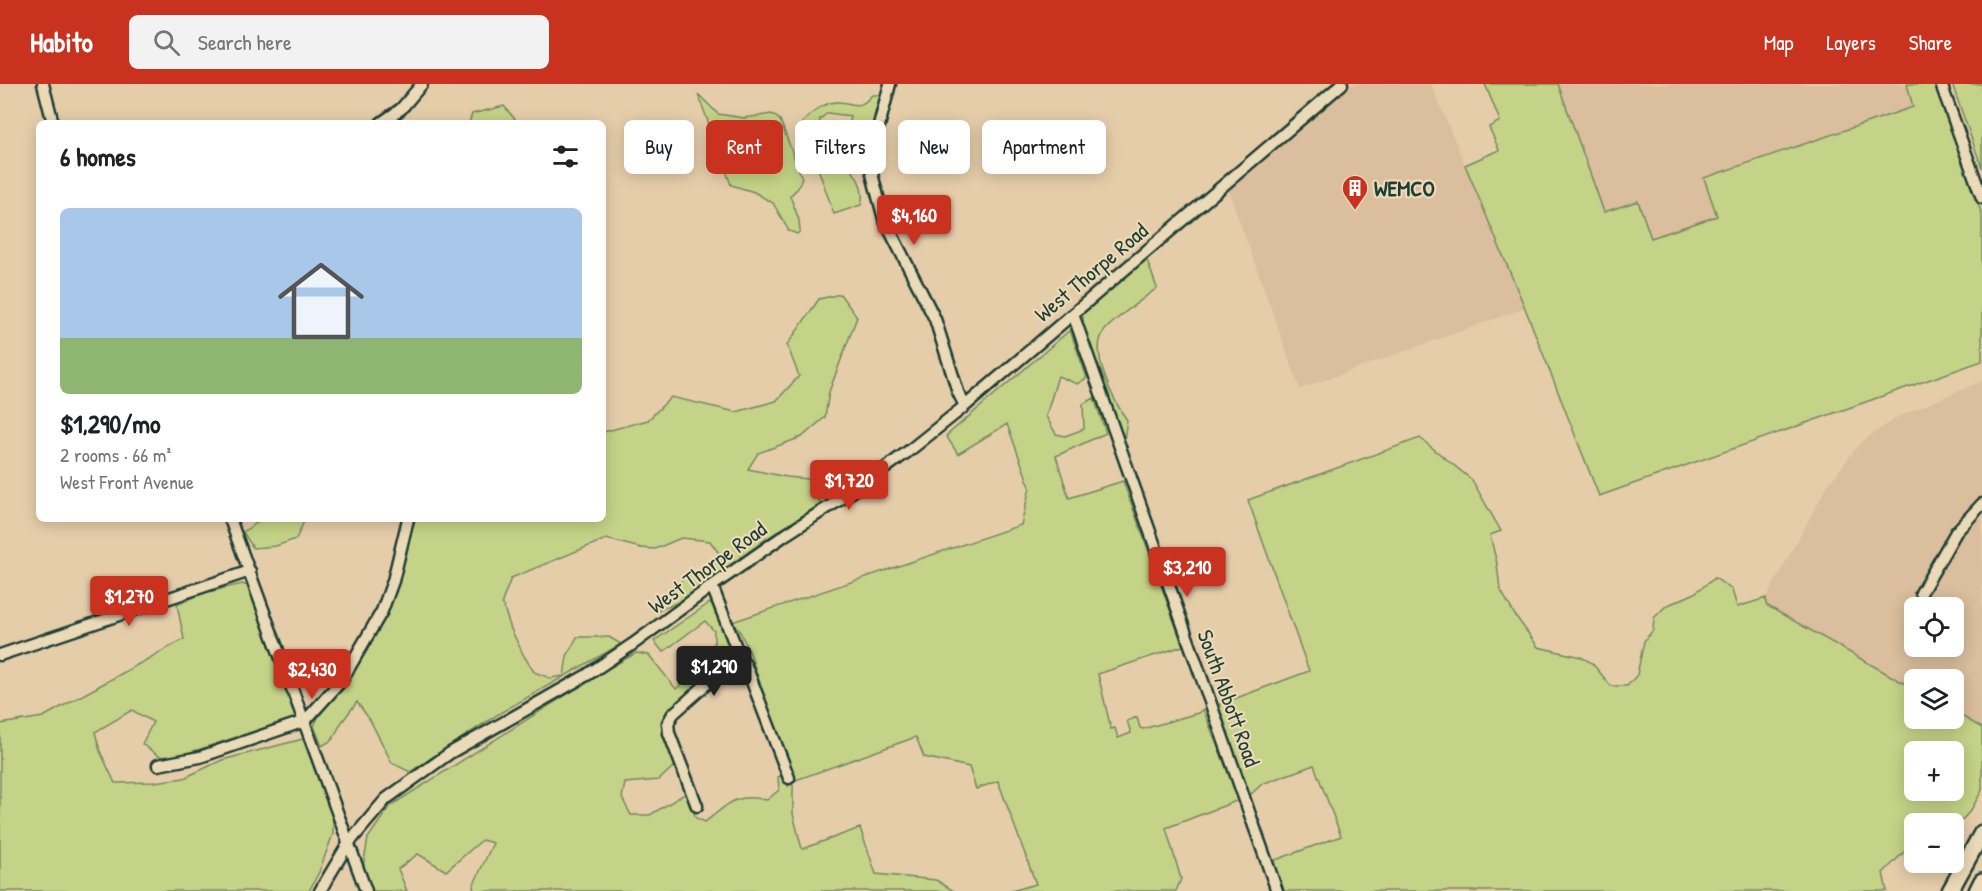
<!DOCTYPE html>
<html lang="en">
<head>
<meta charset="utf-8">
<style>
	:root { --surface:#fff; --page:#f2f2f2; --text:#202124; --muted:#757577; --line:#e0e0e0; --accent:#c8321e }
	body { margin:0; font-family:"Patrick Hand",sans-serif; background:var(--page); color:var(--text); height:100vh; display:flex; flex-direction:column; font-size:22px; white-space:nowrap }
	* { box-sizing:border-box; margin:0 }
	p { font-size:20px; color:var(--muted) }
	.icon { flex:none; width:33px; height:33px; fill:none; stroke:currentColor; stroke-width:2; stroke-linecap:round; stroke-linejoin:round }
	.map { position:relative; flex:1; overflow:hidden }
	.side { position:absolute; left:36px; top:36px; width:570px; height:402px; display:flex; flex-direction:column; background:var(--surface); border-radius:9px; box-shadow:0 3px 15px #0003 }
	.side>* { flex:none }
	.hud { position:absolute; left:624px; top:36px; width:570px; height:54px; display:flex; gap:12px }
	.controls { position:absolute; left:1904px; top:513px; display:grid; gap:12px }
	.controls a { display:grid; place-items:center; width:60px; height:60px; border-radius:9px; background:var(--surface); box-shadow:0 3px 15px #0003; font-size:30px }
	.price { position:absolute; translate:-50% -51px; padding:0 14px; border-radius:6px; background:var(--accent); color:#fff; font-size:20px; line-height:39px; filter:drop-shadow(0 2px 3px #0008) }
	.price::after { content:''; position:absolute; left:50%; top:36px; width:18px; height:14px; margin-left:-9px; background:inherit; clip-path:polygon(0 0,100% 0,50% 100%) }
	.price.current { background:#222; color:#fff }
	ul { padding:0; list-style:none }
	li { display:grid; align-content:center; gap:12px; height:318px; padding:0 24px }
	li+li { border-top:2px solid var(--line) }
	li span { display:grid; place-items:center; height:186px; border-radius:9px; color:#555 }
	li>.icon { margin-inline-start:auto }
	span .icon { width:108px; height:108px; fill:#fffc; stroke-width:1 }
	li b { font-size:26px }
	h2 { display:flex; justify-content:space-between; align-items:center; height:72px; padding:0 24px; font-size:26px }
	.pill { padding:0 21px; border-radius:9px; background:var(--surface); box-shadow:0 3px 15px #0003; font-size:21px; line-height:54px }
	.pill.current { background:var(--accent); color:#fff }
	header { display:flex; align-items:center; gap:36px; box-sizing:border-box; height:84px; padding:0 30px; background:var(--accent); color:#fff }
	header strong { font-size:28px }
	nav { display:flex; gap:33px; margin-inline-start:auto; font-size:21px }
	.search { width:420px; height:54px; background:var(--page); display:flex; align-items:center; gap:15px; box-sizing:border-box; padding:0 21px; border-radius:9px; color:var(--muted); font-size:22px }
	.map>svg:first-child { display:block }
	.built { fill:#dabe9d; fill-rule:evenodd }
	.green { fill:#c4d387; stroke:#72885e; stroke-width:1.5; fill-rule:evenodd }
	.lines { fill:none; stroke-linecap:round; stroke-linejoin:round }
	.minor-casing { stroke:#1f3d34; stroke-width:15 }
	.highway-casing { stroke:#1f3d34; stroke-width:20 }
	.minor { stroke:#ebdab7; stroke-width:10 }
	.highway { stroke:#ebdab7; stroke-width:15 }
	.labels { text-anchor:middle; dominant-baseline:central; stroke-width:4.5; stroke-linejoin:round; paint-order:stroke }
	.poi-label { font-size:22px; font-weight:bold; fill:#1f3d34; stroke:#ebdab7; text-anchor:start }
	.street-label { font-size:22px; fill:#1f3d34; stroke:#ebdab7 }
</style>
</head>
<body>
<header>
<strong>Habito</strong>
<div class="search"><svg class="icon" aria-label="search" viewBox="0 0 24 24"><circle cx="10" cy="10" r="6"/><path d="M15 15l6 6"/></svg>Search here</div>
<nav><a>Map</a><a>Layers</a><a>Share</a></nav>
</header>
<div class="map">
<svg width="1982" height="807" viewBox="0 0 1982 807">
	<rect width="100%" height="100%" fill="#e6cdaa"/>
	<filter id="ink" filterUnits="userSpaceOnUse"><feTurbulence type="fractalNoise" baseFrequency=".0167" numOctaves="2"/><feDisplacementMap in="SourceGraphic" scale="12" xChannelSelector="R" yChannelSelector="G"/><feConvolveMatrix kernelMatrix="1 2 1 2 8 2 1 2 1" color-interpolation-filters="sRGB"/></filter>
	<g filter="url(#ink)">
		<!-- built -->
		<path class="built" d="M1353,0h78l94,224 -225,81 -72,-200z
			M1558,0h349l6,23 -209,70 13,39 -66,22 -47,-26z
			M1982,297v347l-29,-17v-31h-39v9l-149,-84 1,-7 61,-112 34,-44 35,-24zM1914,524h39v38h-39z"/>
		<!-- green -->
		<path class="green" d="M1485,0h73l46,128 34,-11 13,37 66,-22 -13,-38 209,-71 -6,-23h29l46,131v146l-383,135 -74,-188 -60,-143 34,-15 -10,-23 11,-6z
			M1952,0h30v84z
			M698,10l20,20 26,4 28,-4 8,6 22,58 -4,10 -8,8 9,24 1,11 -3,3 -8,-3 -16,-28 -19,-11 -23,-7z
			M872,11h8l-13,48 -12,2 -4,-6 -1,-23 -22,-3 -8,6 -2,31 5,6 21,3c10,13 22,28 17,46l-27,9 -32,-91c8,-9 23,-22 36,-21 18,1 20,9 34,-7z
			M504,22l14,17h-49l3,-9z
			M1146,173l11,31c-11,9 -49,35 -54,45 -13,21 11,69 24,87l-3,20 -41,-113v-16z
			M840,210l17,23 -28,75 -4,25 -23,20 -44,16 -10,16 39,8 21,2 13,25 -55,35 -85,62 -23,10 4,-14 24,-20 37,-18 -13,-18 -29,-3 -26,11 -14,-1 -35,-9 -95,39 -9,24 9,27 13,27 10,16 16,6 14,-2 3,-20 10,-19h32l12,7 -121,69 -90,59 -18,-9 -22,-43 -13,-18 -15,20 -10,18 -10,6 -8,-20 6,-12 36,-46 37,-74 19,-75h191v-87l45,-12 23,-23 65,15 40,-11 23,-25 -12,-31 32,-46z
			M1070,246l17,48 -10,6 -19,-8 -12,40 10,18 9,2 19,-7 -1,-25 11,-6 12,35 -50,23 13,42 54,-17 60,165 -85,28 13,55 4,-1 3,10 13,-5 -4,-12 10,-4 3,11 3,1 55,-16 5,-4 36,91 -73,28 15,51 -5,12h-165l25,-7 -38,-103 -22,8 -7,-22 -45,-10 -8,-20 -123,44v33l9,35 58,-21 16,46 60,6 18,11h-480l-1,-5 20,-43 -11,-3 -36,31 -28,-17 -20,15 9,22h-35l-9,-24 5,-29 22,-32 214,-135 32,-18 13,2 27,34 38,-33v-25l-9,-10 -42,31 -9,-11 57,-39 19,41 2,13 -68,60 -1,20 12,29 -16,15 -34,3 -3,15 9,17h19l36,-22 10,25 9,4c25,-19 29,-29 62,-22l12,-10 -1,-13 7,-3 3,12 4,-5 -42,-128 -11,-23 -7,-8 289,-97 9,-38 -23,-63 -49,30 -12,-18z
			M1420,354l52,42 29,51 -11,4 7,29 3,25 15,26 23,32 43,10 11,6 19,23h16l10,-11 7,-34 9,-11 1,-12 12,-12 27,-12 22,-16 17,12 5,17 29,-9v7l148,84v29h39v-7l29,17v62l-11,20 -18,20v-6h-39v18l-31,31 4,18h-606l-11,-29 71,-26 -27,-71 -52,19 -14,13 -33,-91 94,-35 -61,-171zM1914,668h39v38h-39z
			M262,435h43l-9,20 -20,7 -23,2 -10,-16z
			M242,500l10,3 48,129 -127,42 -14,-2 -17,-12 11,-22 -21,-12 -37,22 5,19 15,32 39,-1 30,-4 38,-18 81,-21 30,73v22l-14,38 -10,19h-309v-167l43,-7 141,-78 -7,-34 23,-11z"/>
		<g class="lines">
			<!-- minor casing -->
			<g class="minor-casing">
				<path id="minor" d="M43,0l10,39
					M890,0l-16,61 -2,29 12,45 51,100 23,73 7,14
					M1941,0l41,114
					M381,39l20,-14 21,-25
					M1073,230l204,577
					M230,435l136,372
					M712,502l27,69 7,11 43,112
					M1921,509l35,-61 26,-28
					M0,571l250,-84
					M158,681l42,-8 105,-36 37,-41 40,-69 11,-30 15,-62
					M697,722l-28,-73 -1,-10 5,-9 66,-59
					M320,807l28,-47 38,-45 64,-46 137,-78 46,-31 79,-58 73,-51 73,-47 52,-38 55,-44 377,-322"/>
			</g>
			<!-- highway casing -->
			<g class="highway-casing">
				<path id="highway" d="M1950,807l32,-58
					M1977,807l5,-10"/>
			</g>
			<!-- minor -->
			<use href="#minor" class="minor"/>
			<!-- highway -->
			<use href="#highway" class="highway"/>
		</g>
	</g>
	<!-- icons -->
	<defs>
		<g id="building-pin" transform="scale(1.35)"><path d="M0 17L-7.5 6A9.5 9.5 0 1 1 7.5 6Z" fill="#c8321e" stroke="#ebdab7"/><path d="M-4-6H4V6H1V3H-1V6H-4ZM-2.5-4.3h1.7v1.8h-1.7ZM.8-4.3h1.7v1.8H.8ZM-2.5-1h1.7V.8h-1.7ZM.8-1h1.7V.8H.8Z" fill="#fff"/></g>
	</defs>
	<g fill-rule="evenodd">
		<use href="#building-pin" x="1355" y="104"/>
	</g>
	<g class="labels">
		<!-- poi labels -->
		<g class="poi-label">
			<text x="1374" y="104">WEMCO</text>
		</g>
		<!-- street labels -->
		<g class="street-label">
			<text transform="translate(1091 188) rotate(-40)">West Thorpe Road</text>
			<text transform="translate(707 483) rotate(-36)">West Thorpe Road</text>
			<text transform="translate(1229 614) rotate(70)">South Abbott Road</text>
		</g>
	</g>
</svg>
<div class="controls">
<a><svg class="icon" aria-label="locate" viewBox="0 0 24 24"><circle cx="12" cy="12" r="6"/><path d="M12 2v4M12 18v4M2 12h4M18 12h4"/></svg></a>
<a><svg class="icon" aria-label="layers" viewBox="0 0 24 24"><path d="M12 4l9 5-9 5-9-5zM3 14l9 5 9-5"/></svg></a>
<a>+</a>
<a>−</a>
</div>
<b class="price" style="left:914px;top:162px">$4,160</b>
<b class="price" style="left:849px;top:427px">$1,720</b>
<b class="price" style="left:1187px;top:514px">$3,210</b>
<b class="price" style="left:129px;top:543px">$1,270</b>
<b class="price current" style="left:714px;top:613px">$1,290</b>
<b class="price" style="left:312px;top:616px">$2,430</b>
<div class="hud">
<a class="pill">Buy</a>
<a class="pill current">Rent</a>
<a class="pill">Filters</a>
<a class="pill">New</a>
<a class="pill">Apartment</a>
</div>
<section class="side">
<h2>6 homes<svg class="icon" aria-label="filters" viewBox="0 0 24 24"><path d="M4 7h16M4 17h16"/><circle cx="9" cy="7" r="2"/><circle cx="15" cy="17" r="2"/></svg></h2>
<ul>
<li><span style="background:linear-gradient(#a9c7e8 70%,#8fb573 0)"><svg class="icon" aria-label="home" viewBox="0 0 24 24"><path d="M3 11l9-7 9 7M6 9v11h12V9"/></svg></span><div><b>$1,290/mo</b><p>2 rooms · 66 m²</p><p>West Front Avenue</p></div></li>
</ul>
</section>
</div>
</body>
</html>
